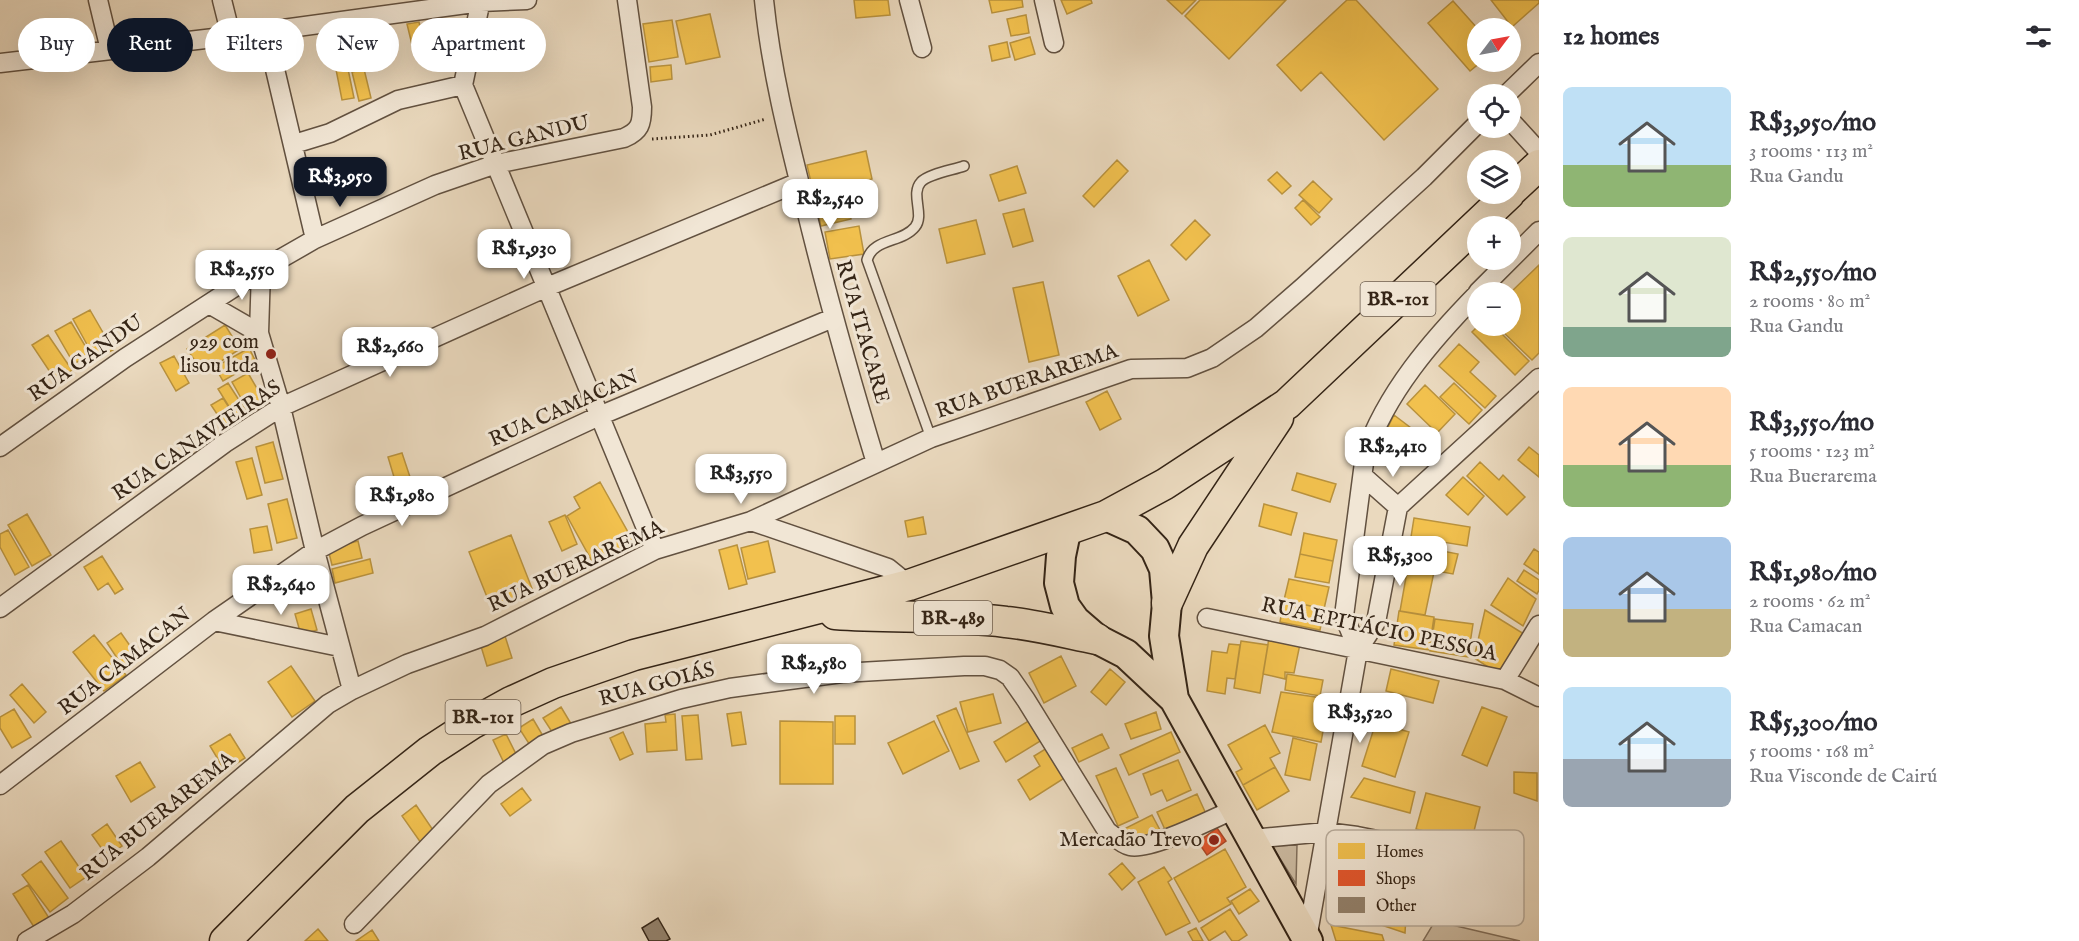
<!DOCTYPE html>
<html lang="en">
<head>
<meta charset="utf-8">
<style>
	:root { --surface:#fff; --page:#f7f7f7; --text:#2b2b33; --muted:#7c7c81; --accent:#111827 }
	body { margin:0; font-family:"IM FELL English",serif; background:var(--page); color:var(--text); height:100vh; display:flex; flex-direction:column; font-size:22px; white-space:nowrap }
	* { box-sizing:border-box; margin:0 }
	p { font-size:20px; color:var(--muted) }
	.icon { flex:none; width:33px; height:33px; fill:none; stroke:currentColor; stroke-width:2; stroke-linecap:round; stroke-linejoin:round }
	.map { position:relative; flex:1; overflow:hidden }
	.details { display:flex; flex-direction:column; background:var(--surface); width:540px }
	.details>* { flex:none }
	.top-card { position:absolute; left:18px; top:18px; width:570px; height:54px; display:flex; gap:12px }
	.needle { width:39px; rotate:58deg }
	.controls { position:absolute; left:1467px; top:18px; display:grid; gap:12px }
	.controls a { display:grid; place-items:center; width:54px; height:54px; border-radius:50%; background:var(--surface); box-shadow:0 6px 24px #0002; font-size:30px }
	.price { position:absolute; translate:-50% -51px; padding:0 14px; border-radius:12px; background:#fff; color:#222; font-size:20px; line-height:39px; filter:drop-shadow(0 2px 3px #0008) }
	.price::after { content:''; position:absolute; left:50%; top:36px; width:18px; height:14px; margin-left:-9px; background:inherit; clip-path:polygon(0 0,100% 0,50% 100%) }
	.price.selected { background:var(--accent); color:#fff }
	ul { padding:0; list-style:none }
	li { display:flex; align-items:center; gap:18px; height:150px; padding:0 24px }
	li span { display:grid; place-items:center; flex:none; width:168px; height:120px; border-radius:9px; color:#555 }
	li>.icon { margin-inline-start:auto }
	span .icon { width:72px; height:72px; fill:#fffc; stroke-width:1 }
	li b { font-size:26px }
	h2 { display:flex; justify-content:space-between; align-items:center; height:72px; padding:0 24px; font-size:26px }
	.tag { padding:0 21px; border-radius:27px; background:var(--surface); box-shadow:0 6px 24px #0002; font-size:21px; line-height:54px }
	.tag.selected { background:var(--accent); color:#fff }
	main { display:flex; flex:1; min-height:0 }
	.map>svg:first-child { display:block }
	.green { fill:#cbbaa1; stroke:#806f5c; stroke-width:1.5 }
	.homes { fill:#f2c14e; stroke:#b9923d; stroke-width:1.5 }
	.shops { fill:#e4572e; stroke:#af4827; stroke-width:1.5 }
	.building { fill:#93826d; stroke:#342416; stroke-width:1.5 }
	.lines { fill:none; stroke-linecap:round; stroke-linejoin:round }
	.service-casing { stroke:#625140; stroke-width:12 }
	.minor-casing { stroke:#625140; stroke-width:21 }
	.primary-casing { stroke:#342416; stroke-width:32 }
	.trunk-casing { stroke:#342416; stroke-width:33 }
	.path { stroke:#342416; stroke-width:3; stroke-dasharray:1.5 3; stroke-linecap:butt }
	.service { stroke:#f1e6d5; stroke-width:9 }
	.minor { stroke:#f1e6d5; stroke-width:18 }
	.primary { stroke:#ead9be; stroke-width:28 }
	.trunk { stroke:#ead9be; stroke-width:30 }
	.poi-dot { fill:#8f2418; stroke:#f1e6d5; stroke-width:2 }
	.labels { text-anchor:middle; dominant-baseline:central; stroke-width:6; stroke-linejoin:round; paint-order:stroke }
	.shield { fill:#f1e6d5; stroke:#6d5e4f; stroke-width:1.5 }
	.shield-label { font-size:20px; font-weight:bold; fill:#342416 }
	.street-label { font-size:21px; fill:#342416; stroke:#f1e6d5 }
	.poi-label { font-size:21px; fill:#342416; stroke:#f1e6d5; text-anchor:end }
	.key { fill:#f1e6d5; stroke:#b8ac9c; stroke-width:1.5 }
	.key-label { font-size:16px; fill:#342416 }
</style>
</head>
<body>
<main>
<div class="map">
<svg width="1539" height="941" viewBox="0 0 1539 941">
	<rect width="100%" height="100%" fill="#ead9be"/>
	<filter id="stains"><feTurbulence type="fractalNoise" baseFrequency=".00333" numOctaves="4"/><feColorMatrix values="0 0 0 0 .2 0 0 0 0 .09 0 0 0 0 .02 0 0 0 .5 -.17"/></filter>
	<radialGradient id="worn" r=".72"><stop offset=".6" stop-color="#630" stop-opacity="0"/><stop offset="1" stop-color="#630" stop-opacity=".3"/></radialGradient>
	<!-- green -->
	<path class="green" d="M1297,845l-1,39 -24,-38z
		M1435,921l85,20h-97z"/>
	<!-- homes -->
	<path class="homes" d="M854,0h34l2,15 -34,3z
		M989,0h33l1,7 -31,6z
		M1061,0h30l1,3 -25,11z
		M1167,0h29l-14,14z
		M1200,0h86l-57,59 -44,-43z
		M1347,0h9l82,89 -54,51 -63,-68 -20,19 -24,-26z
		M1491,0h48v3l-27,24z
		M1453,1l25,28v33h3l-11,9 -42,-48z
		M710,14l10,43 -34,7 -10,-43z
		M1026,15l3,18 -18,3 -4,-17z
		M672,20l6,37 -29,5 -6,-38z
		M419,22l6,25 -12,2 -6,-25z
		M356,34l7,32 -15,3 6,29 -12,2 -12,-61z
		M1030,37l5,17 -20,6 -5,-17z
		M1007,42l3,15 -18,4 -3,-15z
		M671,65l1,14 -21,3 -1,-15z
		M364,69l7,29 -12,3 -7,-29z
		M866,151l6,28 -28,7 7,33 -30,7 -14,-61z
		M1117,160l11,11 -34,36 -11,-11z
		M1017,166l9,27 -27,8 -9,-26z
		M1277,172l14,14 -9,8 -14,-14z
		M1313,181l19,18 -13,14 -20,-18z
		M1303,200l17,17 -9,8 -16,-17z
		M1024,209l9,32 -20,6 -10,-33z
		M976,220l9,34 -38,9 -8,-34z
		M1195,220l15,15 -24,25 -15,-15z
		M859,226l5,28 -34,5 -5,-27z
		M1149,260l20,40 -31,16 -20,-40z
		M1539,265v88l-7,7 -35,-34h13v-33z
		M1043,282l16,73 -30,7 -16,-74z
		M90,310l23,40 -18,9 -22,-40z
		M71,322l19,32 -16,10 -19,-33z
		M225,325l15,24 -37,24 -16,-24z
		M1478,326h16l35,35 -14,14 -43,-43z
		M48,335l24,35 -16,11 -24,-36z
		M1459,344l20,18 -9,10 26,24 -11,12 -46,-42z
		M249,348l7,14 -33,19 -8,-14z
		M174,356l15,27 -13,8 -16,-28z
		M248,373l18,31 -16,10 -18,-32z
		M228,383l20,31 -10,7 -20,-32z
		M1454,383l28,27 -13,14 -29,-27z
		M1425,385l30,29 -18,19 -30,-29z
		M1107,391l14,28 -21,11 -14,-28z
		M223,398l17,27 -11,7 -18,-27z
		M1394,415l17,13 -9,17 -17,-12z
		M273,442l10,37 -18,4 -9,-36z
		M1529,447l10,8v22l-21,-17z
		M402,453l10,30 -15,4 -9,-30z
		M252,458l10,37 -15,4 -11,-37z
		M1480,462l19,18 4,-5 22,22 -18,18 -40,-39z
		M1297,473l39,11 -6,18 -38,-12z
		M1463,477l21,19 -16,19 -22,-20z
		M600,482l33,59 -40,22 -26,-47 13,-8 -6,-11z
		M287,499l10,39 -20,5 -9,-39z
		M1264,504l33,9 -6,22 -32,-9z
		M27,514l24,41 -19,11 -24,-41z
		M565,515l12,29 -15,7 -13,-29z
		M923,517l3,17 -18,3 -3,-16z
		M1414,518l56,9 -3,19 -56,-9z
		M267,526l5,24 -18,3 -4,-24z
		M8,530l21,37 -14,8 -15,-28v-13z
		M1304,533l33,7 -4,21 -33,-7z
		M511,535l22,56 -42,16 -22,-55z
		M358,541l4,17 -30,7 -4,-16z
		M768,541l7,31 -27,7 -7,-31z
		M737,545l10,39 -18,5 -10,-39z
		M1412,545l46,9 -5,20 -44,-8z
		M1534,549l5,3v22l-15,-10z
		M1300,554l33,7 -4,22 -34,-6z
		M102,556l21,33 -8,5 -7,-11 -10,7 -14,-23z
		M370,559l3,14 -38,10 -3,-14z
		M1408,566l26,6 -9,43 -25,-4z
		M1524,570l15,10v10l-2,4 -20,-13z
		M1508,578l28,21 -13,27 -32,-21z
		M1289,579l40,8 -5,22 -40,-9z
		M1284,600l40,9 -4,21 -40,-8z
		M311,609l6,21 -16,5 -6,-21z
		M1485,610l39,24 -25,40 -25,-16z
		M1399,611l35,6 -5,33 -35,-5z
		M1435,619l38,5 -5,33 -38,-6z
		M121,633l17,24 -15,10 -16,-24z
		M94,635l32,40 -22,16 -31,-39z
		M505,636l7,22 -25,8 -7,-23z
		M1269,638l31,6 -6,29 -9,-1v7l-22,-5z
		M1241,641l27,4 -8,48 -26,-5z
		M1229,644l11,1 -5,34 -8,-1 -2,16 -18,-3 5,-40 15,2z
		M1061,656l15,30 -32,17 -15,-30z
		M291,666l24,35 -23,16 -24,-35z
		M1110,669l15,13 -19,23 -15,-13z
		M1391,669l48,12 -6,22 -47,-12z
		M1287,674l36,6 -3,16 -35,-6z
		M22,684l24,28 -12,11 -24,-28z
		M1281,692l48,7 -8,43 -49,-10z
		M993,694l8,29 -33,9 -8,-30z
		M561,707l12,20 -17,11 -13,-20z
		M1482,707l25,10 -20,49 -25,-11z
		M956,708l23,53 -19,8 -23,-53z
		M14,709l17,28 -19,11 -12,-20v-11z
		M741,712l5,32 -14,2 -5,-32z
		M1156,712l5,17 -30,10 -6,-15z
		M675,714l2,36 -30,2 -2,-28 21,-2 -1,-7z
		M698,715l4,44 -16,1 -4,-44z
		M835,716h20v28h-20z
		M533,719l13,22 -13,9 -14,-22z
		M1030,720l12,20 -36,22 -12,-20z
		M780,721l53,1v62h-53z
		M934,721l15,30 -46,23 -15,-31z
		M1376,722l33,10 -14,45 -33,-11z
		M1265,725l15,28 -10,5 5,9 -32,18 -7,-13 6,-3 -14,-24z
		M623,732l10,22 -13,6 -10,-22z
		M1171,732l9,20 -51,23 -9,-20z
		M230,734l15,24 -20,13 -15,-25z
		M506,734l12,24 -13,7 -12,-25z
		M1102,734l7,14 -30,14 -7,-14z
		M1293,738l24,6 -7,36 -25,-5z
		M1047,748l19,29 -36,23 -12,-20 22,-14 -6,-10z
		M1178,760l13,30 -24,11 -5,-11 -11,5 -8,-21z
		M140,762l15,25 -24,15 -15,-26z
		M1275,767l14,24 -32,19 -14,-25z
		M1116,768l22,49 -20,9 -22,-50z
		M1514,772l23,1v28l-23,-8z
		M1364,778l51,14 -5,21 -59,-16z
		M522,788l9,12 -21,16 -9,-12z
		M1426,793l54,14 -9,36 -55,-14z
		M1197,794l10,22 -40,18 -10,-22z
		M416,805l19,28 -14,10 -19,-27z
		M1152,815l9,17 -29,14 -8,-17z
		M107,824l15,22 -15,10 -15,-21z
		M61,841l25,36 -16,11 -25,-36z
		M1225,849l21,38 -19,11 4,6 -32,18 -25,-44z
		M41,861l27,37 -18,14 -28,-37z
		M1122,863l13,15 -13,12 -13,-16z
		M1351,866l57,20 -3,47 -68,-23z
		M1164,867l8,12 -4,3 22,41 -24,12 -28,-53z
		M28,885l21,33 -15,9 -21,-33z
		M1250,889l9,12 -20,13 -8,-13z
		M1230,909l17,26 -9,6h-6l-7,-10 -16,10 -8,-13z
		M1331,925l51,10 2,6h-48z
		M1196,928l7,13h-10l-5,-9z
		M318,929l10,12h-23z
		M372,930l7,11h-23z"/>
	<!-- shops -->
	<path class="shops" d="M1217,828l9,13 -19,14 -9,-13z"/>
	<!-- building -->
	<path class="building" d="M658,918l12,21 -4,2h-17l-7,-13z"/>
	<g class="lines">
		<!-- service casing -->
		<g class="service-casing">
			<path id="service" d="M931,438l-64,-178c6,-22 35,-17 48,-33 10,-12 -5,-33 6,-45 7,-8 32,-12 43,-16"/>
		</g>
		<!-- minor casing -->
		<g class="minor-casing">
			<path id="minor" d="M98,0l12,50
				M222,0l9,36
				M481,0l-18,85 192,465
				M764,0c7,70 24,137 41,205 21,87 45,172 71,258
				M909,0l13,48
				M1044,0l10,43
				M266,31l49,208
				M0,63l231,-27 250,-34 46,-2
				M1507,94l32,-31
				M1510,120l29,32
				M294,144l36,-11 68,-33 65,-15
				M261,270l-2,63 22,74 34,144 37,139
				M1478,292l61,-61
				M209,304l50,29
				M0,447l125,-89 136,-88 54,-31 120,-54 61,-21 128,-26c16,-7 18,-14 18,-31l-15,-107
				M1363,476l35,31
				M1398,507l141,-129
				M751,521l137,47 21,17
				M0,608l225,-165 56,-36 266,-120 252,-105
				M1207,618l298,62 34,17
				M214,621l126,26
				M1358,650l-14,-34 21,-161c21,-62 67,-115 113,-162
				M1505,680l34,-55
				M0,785l214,-164 101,-70 47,-25 237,-110 234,-98
				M1252,839l74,-7 31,4 122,24
				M354,924l135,-140 54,-39 28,-12 110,-34 49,-11 112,-15 122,-7h21l15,4 10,7 16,23 81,131c7,5 14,13 23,15 20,5 84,-28 105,-37
				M1307,939l51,-289 18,-28 22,-115
				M27,941l46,-27 75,-57 180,-153 24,-14 55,-26 78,-28 170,-86 96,-29 180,-83 200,-69 56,-1 25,-10 44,-30 47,-41 121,-110 54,-54"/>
		</g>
		<!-- primary casing -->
		<g class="primary-casing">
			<path id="primary" d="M1106,516l31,14 18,19 9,20 3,34 -3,33 10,63
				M1066,532l-5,24 -2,27 6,23 10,14 22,19 29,15 48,45 134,242"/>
		</g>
		<!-- trunk casing -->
		<g class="trunk-casing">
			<path id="trunk" d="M1510,192l29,-27
				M1167,603l26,-57 85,-128
				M835,614c57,4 114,1 171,8 30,3 61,11 91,17
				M225,941l132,-132 73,-58 43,-28 38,-21 42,-19 81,-28 275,-70 197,-69 59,-32 122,-80 222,-210"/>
		</g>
		<!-- path -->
		<path class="path" d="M652,139l58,-4 56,-16"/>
		<!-- service -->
		<use href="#service" class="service"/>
		<!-- minor -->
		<use href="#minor" class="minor"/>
		<!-- primary -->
		<use href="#primary" class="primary"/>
		<!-- trunk -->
		<use href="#trunk" class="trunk"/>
	</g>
	<!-- markers -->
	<g class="poi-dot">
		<circle cx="271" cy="354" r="6"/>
		<circle cx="1214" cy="840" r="6"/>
	</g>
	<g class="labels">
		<!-- shield labels -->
		<g class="shield">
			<rect x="1360.5" y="282" width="75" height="34" rx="4.5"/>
			<rect x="914" y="601" width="78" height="34" rx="4.5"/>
			<rect x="445.5" y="700" width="75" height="34" rx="4.5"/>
		</g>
		<g class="shield-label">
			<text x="1398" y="299">BR-101</text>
			<text x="953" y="618">BR-489</text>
			<text x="483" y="717">BR-101</text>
		</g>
		<!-- street labels -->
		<g class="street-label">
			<text transform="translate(524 139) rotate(-14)">RUA GANDU</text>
			<text transform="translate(862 332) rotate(74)">RUA ITACARE</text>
			<text transform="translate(86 359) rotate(-35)">RUA GANDU</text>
			<text transform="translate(1027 382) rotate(-19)">RUA BUERAREMA</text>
			<text transform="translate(564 409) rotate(-24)">RUA CAMACAN</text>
			<text transform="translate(197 441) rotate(-34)">RUA CANAVIEIRAS</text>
			<text transform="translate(576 567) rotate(-25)">RUA BUERAREMA</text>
			<text transform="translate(1379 630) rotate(12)">RUA EPITÁCIO PESSOA</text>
			<text transform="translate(125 662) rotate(-38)">RUA CAMACAN</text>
			<text transform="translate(657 685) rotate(-15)">RUA GOIÁS</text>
			<text transform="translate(158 817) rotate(-39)">RUA BUERAREMA</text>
		</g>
		<!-- poi labels -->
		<g class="poi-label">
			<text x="259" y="342">929 com<tspan x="259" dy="24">lisou ltda</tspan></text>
			<text x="1202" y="840">Mercadão Trevo</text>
		</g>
	</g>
	<!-- legend -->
	<rect x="1326" y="830" width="198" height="96" rx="9" class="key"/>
	<rect x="1338" y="843" width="27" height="16" fill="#f2c14e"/>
	<rect x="1338" y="870" width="27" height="16" fill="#e4572e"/>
	<rect x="1338" y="897" width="27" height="16" fill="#93826d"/>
	<g class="key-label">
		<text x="1376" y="857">Homes</text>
		<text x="1376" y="884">Shops</text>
		<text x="1376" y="911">Other</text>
	</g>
	<rect width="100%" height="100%" filter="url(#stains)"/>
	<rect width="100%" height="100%" fill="url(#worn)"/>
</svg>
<div class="controls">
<a><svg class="needle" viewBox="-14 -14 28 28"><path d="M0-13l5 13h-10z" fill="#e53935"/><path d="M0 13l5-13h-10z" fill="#7c7c81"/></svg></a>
<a><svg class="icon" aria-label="locate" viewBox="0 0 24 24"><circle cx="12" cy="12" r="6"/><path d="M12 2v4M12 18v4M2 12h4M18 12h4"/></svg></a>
<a><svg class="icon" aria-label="layers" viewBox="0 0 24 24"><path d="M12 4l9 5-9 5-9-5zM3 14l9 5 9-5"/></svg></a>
<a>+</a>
<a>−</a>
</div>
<b class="price selected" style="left:340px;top:208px">R$3,950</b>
<b class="price" style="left:830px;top:230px">R$2,540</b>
<b class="price" style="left:524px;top:280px">R$1,930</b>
<b class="price" style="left:242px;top:301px">R$2,550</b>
<b class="price" style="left:390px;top:378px">R$2,660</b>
<b class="price" style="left:1393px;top:478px">R$2,410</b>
<b class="price" style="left:741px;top:505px">R$3,550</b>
<b class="price" style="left:402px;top:527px">R$1,980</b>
<b class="price" style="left:1400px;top:587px">R$5,300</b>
<b class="price" style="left:281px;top:616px">R$2,640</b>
<b class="price" style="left:814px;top:695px">R$2,580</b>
<b class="price" style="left:1360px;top:744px">R$3,520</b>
<div class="top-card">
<a class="tag">Buy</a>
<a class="tag selected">Rent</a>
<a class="tag">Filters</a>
<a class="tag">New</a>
<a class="tag">Apartment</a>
</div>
</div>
<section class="details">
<h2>12 homes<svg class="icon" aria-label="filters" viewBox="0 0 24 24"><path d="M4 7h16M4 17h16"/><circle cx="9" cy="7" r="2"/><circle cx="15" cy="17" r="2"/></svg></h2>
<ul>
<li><span style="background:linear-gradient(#bfe0f5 65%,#8fb573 0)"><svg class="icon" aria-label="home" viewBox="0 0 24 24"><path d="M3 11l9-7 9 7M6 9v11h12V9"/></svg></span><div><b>R$3,950/mo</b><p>3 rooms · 113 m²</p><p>Rua Gandu</p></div></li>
<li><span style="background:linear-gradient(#dfe7d0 75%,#7fa58c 0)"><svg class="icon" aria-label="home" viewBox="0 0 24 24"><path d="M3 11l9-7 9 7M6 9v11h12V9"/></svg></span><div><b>R$2,550/mo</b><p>2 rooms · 80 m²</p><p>Rua Gandu</p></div></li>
<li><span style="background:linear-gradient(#ffd9b3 65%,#8fb573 0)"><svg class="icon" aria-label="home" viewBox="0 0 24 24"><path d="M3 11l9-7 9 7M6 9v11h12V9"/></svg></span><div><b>R$3,550/mo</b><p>5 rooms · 123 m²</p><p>Rua Buerarema</p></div></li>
<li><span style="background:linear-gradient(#a9c7e8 60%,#c2b280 0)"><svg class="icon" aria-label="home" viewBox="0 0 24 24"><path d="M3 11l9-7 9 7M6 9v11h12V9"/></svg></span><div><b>R$1,980/mo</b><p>2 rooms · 62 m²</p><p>Rua Camacan</p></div></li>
<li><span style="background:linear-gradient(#bfe0f5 60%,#9aa5b1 0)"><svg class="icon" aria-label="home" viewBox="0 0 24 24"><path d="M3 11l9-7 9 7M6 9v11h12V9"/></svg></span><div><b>R$5,300/mo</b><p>5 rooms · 168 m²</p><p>Rua Visconde de Cairú</p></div></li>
</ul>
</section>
</main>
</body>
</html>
